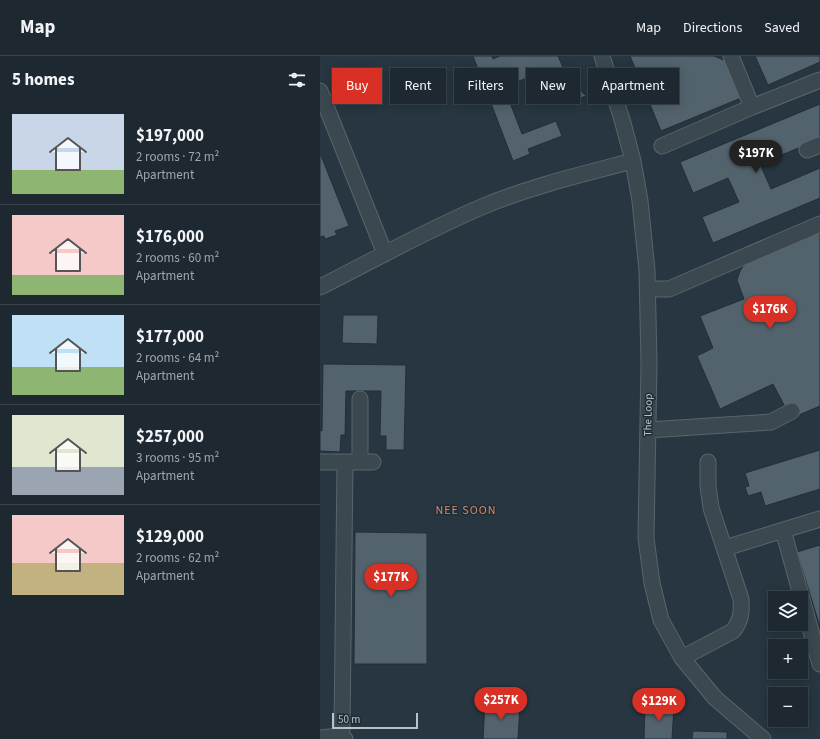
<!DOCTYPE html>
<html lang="en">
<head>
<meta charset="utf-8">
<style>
	:root { --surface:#1d2830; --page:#2a343c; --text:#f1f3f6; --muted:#a0a6ab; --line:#3b444c; --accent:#d93025 }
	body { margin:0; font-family:"Source Sans 3",sans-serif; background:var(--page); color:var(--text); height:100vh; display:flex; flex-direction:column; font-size:15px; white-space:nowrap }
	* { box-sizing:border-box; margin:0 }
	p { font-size:13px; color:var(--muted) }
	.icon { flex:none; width:22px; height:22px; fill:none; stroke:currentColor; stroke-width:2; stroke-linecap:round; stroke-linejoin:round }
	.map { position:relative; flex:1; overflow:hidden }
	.details { display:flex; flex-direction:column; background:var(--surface); width:320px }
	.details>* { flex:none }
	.banner { position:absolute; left:12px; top:12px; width:380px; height:36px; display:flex; gap:8px }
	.tools { position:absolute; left:448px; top:535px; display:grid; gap:8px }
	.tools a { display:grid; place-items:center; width:40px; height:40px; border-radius:0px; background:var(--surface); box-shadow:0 2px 10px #0003,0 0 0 1px var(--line); font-size:20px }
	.scale { position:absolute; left:12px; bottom:10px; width:86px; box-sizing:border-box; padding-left:4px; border:2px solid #b8c2ca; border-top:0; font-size:11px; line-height:14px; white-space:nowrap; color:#b8c2ca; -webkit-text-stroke:3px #202d35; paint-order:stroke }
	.price { position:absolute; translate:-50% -34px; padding:0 9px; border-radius:14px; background:var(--accent); color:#fff; font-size:13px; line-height:26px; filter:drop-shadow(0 1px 2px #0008) }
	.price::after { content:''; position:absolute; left:50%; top:24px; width:12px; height:9px; margin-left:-6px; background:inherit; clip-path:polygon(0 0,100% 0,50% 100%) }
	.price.selected { background:#222; color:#fff }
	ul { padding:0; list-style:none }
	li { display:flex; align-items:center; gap:12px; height:100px; padding:0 12px }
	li+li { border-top:1px solid var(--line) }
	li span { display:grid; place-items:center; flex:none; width:112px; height:80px; border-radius:0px; color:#555 }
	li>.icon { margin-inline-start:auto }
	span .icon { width:48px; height:48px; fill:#fffc; stroke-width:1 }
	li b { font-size:17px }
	h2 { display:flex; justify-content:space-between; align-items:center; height:48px; padding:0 12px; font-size:17px }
	.chip { padding:0 14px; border-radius:0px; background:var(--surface); box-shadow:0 2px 10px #0003,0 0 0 1px var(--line); font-size:14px; line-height:36px }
	.chip.selected { background:var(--accent); color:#fff }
	header { display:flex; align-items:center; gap:24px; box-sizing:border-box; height:56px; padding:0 20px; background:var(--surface); border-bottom:1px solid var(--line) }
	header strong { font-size:19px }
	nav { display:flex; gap:22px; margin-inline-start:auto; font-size:14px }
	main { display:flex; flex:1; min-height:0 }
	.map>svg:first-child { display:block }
	.building { fill:#53636d; stroke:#222f37 }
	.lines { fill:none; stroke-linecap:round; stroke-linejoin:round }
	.minor-casing { stroke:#59656d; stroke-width:17 }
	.minor { stroke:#3b4850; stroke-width:15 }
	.labels { text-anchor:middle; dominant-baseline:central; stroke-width:3; stroke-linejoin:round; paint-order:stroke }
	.street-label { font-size:11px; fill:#b8c2ca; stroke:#202d35 }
	.neighbourhood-label { font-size:12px; letter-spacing:1px; fill:#d1876c; stroke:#202d35 }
</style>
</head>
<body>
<header>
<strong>Map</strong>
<nav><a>Map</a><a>Directions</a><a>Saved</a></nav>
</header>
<main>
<section class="details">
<h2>5 homes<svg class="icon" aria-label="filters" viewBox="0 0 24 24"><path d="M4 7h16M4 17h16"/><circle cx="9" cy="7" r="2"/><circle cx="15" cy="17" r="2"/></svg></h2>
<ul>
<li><span style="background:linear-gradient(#c9d6e8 70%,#8fb573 0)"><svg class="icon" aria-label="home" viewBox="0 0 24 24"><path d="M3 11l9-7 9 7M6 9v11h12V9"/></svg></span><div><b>$197,000</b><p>2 rooms · 72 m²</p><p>Apartment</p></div></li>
<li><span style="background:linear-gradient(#f6c9c9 75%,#8fb573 0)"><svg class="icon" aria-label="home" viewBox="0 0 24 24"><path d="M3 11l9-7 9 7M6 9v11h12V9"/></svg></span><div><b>$176,000</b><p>2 rooms · 60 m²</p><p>Apartment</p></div></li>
<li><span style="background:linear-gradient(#bfe0f5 65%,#8fb573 0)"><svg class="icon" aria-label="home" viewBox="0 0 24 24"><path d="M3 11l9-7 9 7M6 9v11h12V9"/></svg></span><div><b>$177,000</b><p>2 rooms · 64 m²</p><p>Apartment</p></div></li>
<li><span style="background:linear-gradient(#dfe7d0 65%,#9aa5b1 0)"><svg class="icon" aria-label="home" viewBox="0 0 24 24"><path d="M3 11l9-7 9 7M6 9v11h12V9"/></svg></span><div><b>$257,000</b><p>3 rooms · 95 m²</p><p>Apartment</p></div></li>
<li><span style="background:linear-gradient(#f6c9c9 60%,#c2b280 0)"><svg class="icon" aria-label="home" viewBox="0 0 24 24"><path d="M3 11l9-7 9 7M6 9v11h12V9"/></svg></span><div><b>$129,000</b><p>2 rooms · 62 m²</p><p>Apartment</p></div></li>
</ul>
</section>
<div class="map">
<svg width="500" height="683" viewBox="0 0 500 683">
	<rect width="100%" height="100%" fill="#273640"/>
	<!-- building -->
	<path class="building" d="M153,0h19l1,3 7,-3h58l9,21 19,19 -27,10 -14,-35 -41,16 18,47 34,-13 6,15 -34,13 2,5 -17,7z
		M310,0h84l12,5 15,37 -80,33z
		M435,0h65v6l-52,23z
		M500,48v35l-60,25 11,25 49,-21v30l-107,45 -11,-26 37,-15 -11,-24 -35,15 -13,-31z
		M0,97l29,73 -14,5 2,4 -12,4 -1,-3 -4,1z
		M500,174v176l-21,9 -15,-10 -11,-21 -53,25 -23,-53 16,-8 -13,-32 44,-17 -7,-19 3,-9 6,-9z
		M23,259h35l-1,29 -35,-1z
		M3,308l83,1 -2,85h-18v-14h-6l1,-45h-35l-1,44h-4l-1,17 -20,-1v-21l2,1z
		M500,394v39l-55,17 -4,-14 -13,4 -3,-9 4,-1 -4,-13z
		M35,476l72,1v131h-73z
		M500,489v82l-23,-75z
		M165,647l35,2 -2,34h-35z
		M325,648l29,2 -2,33h-28z
		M373,675l34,1v7h-35z"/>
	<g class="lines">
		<!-- minor casing -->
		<g class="minor-casing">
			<path id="minor" d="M282,0l21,67 10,38 7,40 7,69 2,94 -3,174 6,45 9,37 21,38 33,40 48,41
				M411,0l21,51
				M0,35l65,163
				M342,90l90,-39 68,-27
				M487,94l13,-5
				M0,231c54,-27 109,-58 164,-81 48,-20 99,-32 149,-45
				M328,233h21l151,-65
				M40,343v63
				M328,374l123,-8 21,-11
				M0,406h53
				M463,474l37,134
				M405,492l95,-29
				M362,602l51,-27c8,-10 9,-19 8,-32l-30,-91 -3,-22v-24
				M19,680l3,-6 3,-268
				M0,682l19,-2 6,3"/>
		</g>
		<!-- minor -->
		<use href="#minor" class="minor"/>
	</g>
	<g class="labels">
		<!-- street labels -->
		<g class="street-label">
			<text transform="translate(328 359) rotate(-89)">The Loop</text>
		</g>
		<!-- neighbourhood labels -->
		<g class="neighbourhood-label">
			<text x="146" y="454">NEE SOON</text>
		</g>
	</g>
</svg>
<div class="tools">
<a><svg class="icon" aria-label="layers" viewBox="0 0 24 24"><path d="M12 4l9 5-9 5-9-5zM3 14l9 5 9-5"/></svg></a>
<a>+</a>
<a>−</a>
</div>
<div class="scale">50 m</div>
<b class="price selected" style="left:436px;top:118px">$197K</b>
<b class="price" style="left:450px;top:274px">$176K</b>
<b class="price" style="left:71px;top:542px">$177K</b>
<b class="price" style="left:181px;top:665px">$257K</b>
<b class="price" style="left:339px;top:666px">$129K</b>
<div class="banner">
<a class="chip selected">Buy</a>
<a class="chip">Rent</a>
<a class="chip">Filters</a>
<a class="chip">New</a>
<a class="chip">Apartment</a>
</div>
</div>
</main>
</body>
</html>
